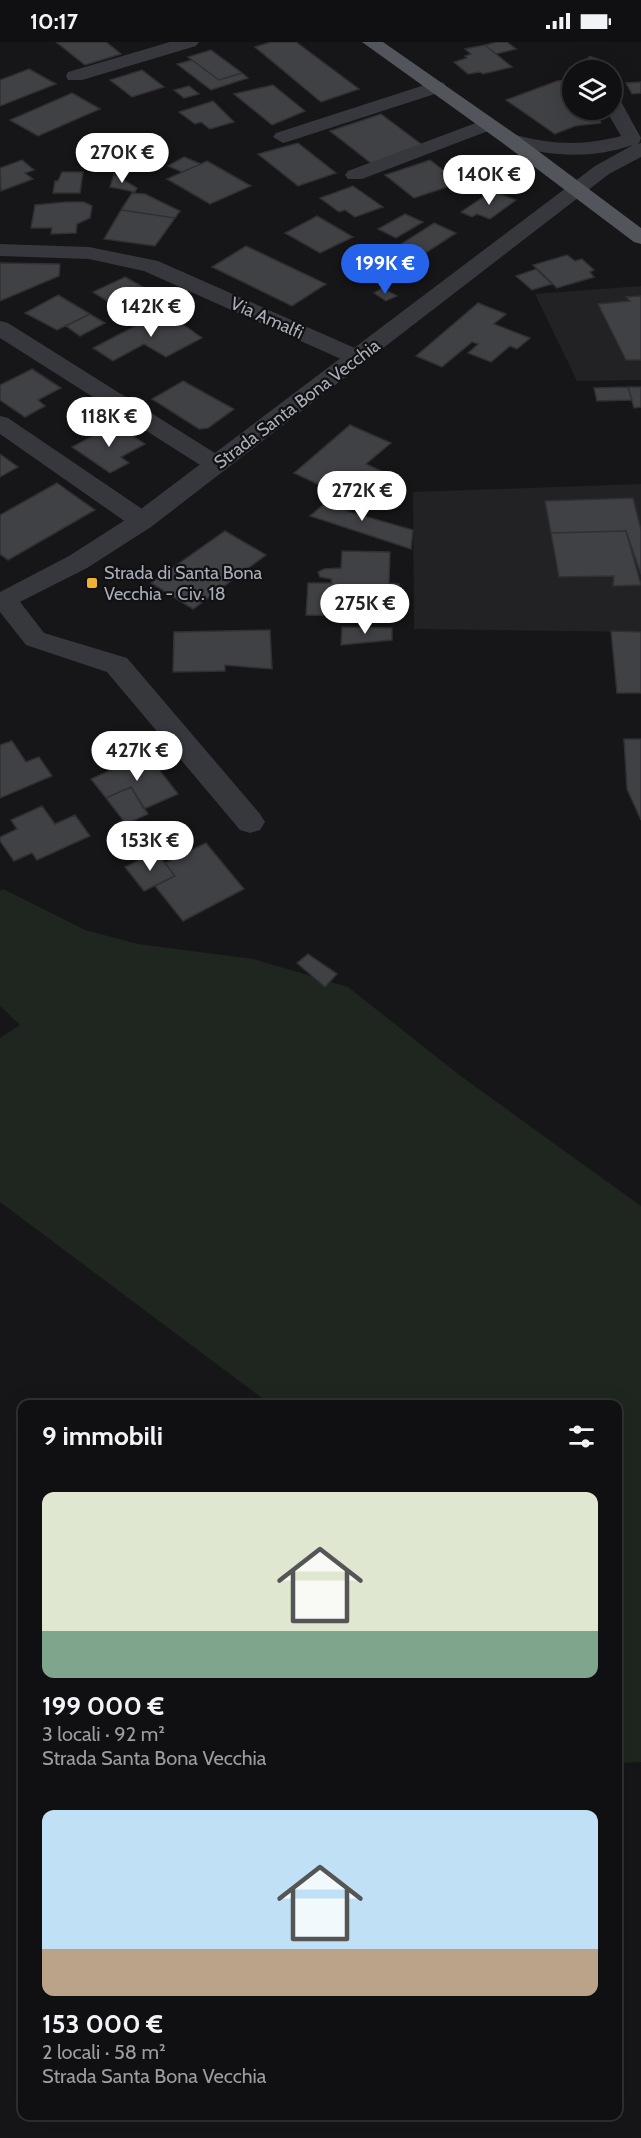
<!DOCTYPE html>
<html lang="it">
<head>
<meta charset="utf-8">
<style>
	:root { --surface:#101012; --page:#1e1e20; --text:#f1f3f6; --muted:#9c9d9f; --line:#303032; --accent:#2563eb }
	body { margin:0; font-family:Cabin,sans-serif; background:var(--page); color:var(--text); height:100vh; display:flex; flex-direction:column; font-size:22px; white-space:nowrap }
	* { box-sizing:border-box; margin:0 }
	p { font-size:20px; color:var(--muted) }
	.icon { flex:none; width:33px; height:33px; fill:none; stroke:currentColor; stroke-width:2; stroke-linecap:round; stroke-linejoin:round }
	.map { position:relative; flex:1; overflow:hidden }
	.drawer { position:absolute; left:18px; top:1358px; width:604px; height:720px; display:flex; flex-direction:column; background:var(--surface); border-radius:12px; box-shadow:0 6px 24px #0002,0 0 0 2px var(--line) }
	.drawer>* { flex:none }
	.tools { position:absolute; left:562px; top:18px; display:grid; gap:12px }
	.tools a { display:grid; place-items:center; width:60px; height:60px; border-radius:50%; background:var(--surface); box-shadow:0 6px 24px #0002,0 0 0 2px var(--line); font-size:30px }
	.price { position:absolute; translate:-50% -51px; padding:0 14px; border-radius:21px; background:#fff; color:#222; font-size:20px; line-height:39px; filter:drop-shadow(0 2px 3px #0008) }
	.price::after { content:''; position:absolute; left:50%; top:36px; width:18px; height:14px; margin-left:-9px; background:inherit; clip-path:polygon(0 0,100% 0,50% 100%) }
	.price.on { background:var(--accent); color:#fff }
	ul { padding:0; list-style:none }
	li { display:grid; align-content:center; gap:12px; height:318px; padding:0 24px }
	li span { display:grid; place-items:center; height:186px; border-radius:12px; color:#555 }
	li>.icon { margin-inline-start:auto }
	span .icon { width:108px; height:108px; fill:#fffc; stroke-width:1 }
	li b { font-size:26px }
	h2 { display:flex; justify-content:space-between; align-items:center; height:72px; padding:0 24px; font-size:26px }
	.status { display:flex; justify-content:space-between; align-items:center; height:42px; padding:0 30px; background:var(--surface); direction:ltr }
	.status svg { height:16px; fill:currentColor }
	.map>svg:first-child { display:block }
	.built { fill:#222225 }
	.green { fill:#1e261f }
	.building { fill:#404145; stroke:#303034; stroke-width:1.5 }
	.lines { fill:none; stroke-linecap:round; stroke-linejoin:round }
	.minor { fill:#37383d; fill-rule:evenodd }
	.tertiary { fill:#37383d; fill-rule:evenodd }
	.primary { fill:#53555c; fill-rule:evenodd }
	.poi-dot { fill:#f2b134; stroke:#111113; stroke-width:2 }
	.labels { text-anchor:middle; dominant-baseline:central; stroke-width:4.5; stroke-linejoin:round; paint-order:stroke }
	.far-street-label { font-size:18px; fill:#a8adb8; stroke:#111113 }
	.far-poi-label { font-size:18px; fill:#a8adb8; stroke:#111113; text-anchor:start }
</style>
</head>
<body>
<div class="status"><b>10:17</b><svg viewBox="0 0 49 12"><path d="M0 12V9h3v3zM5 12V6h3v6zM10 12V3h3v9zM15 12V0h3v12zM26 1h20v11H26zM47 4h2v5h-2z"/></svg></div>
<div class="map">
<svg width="641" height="2096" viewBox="0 0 641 2096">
	<rect width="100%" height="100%" fill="#161618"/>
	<!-- built -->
	<path class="built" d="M641,244v94l-64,1 -42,-87z
		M641,442v148l-227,-3 -1,-137z"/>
	<!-- green -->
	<path class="green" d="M3,847l82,41 53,14 115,15 95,28 114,90 179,129v556l-19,1 -4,-4v-355h-348l-270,-202v-164l20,-13 -20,-19v-115z"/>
	<!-- building -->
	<path class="building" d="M56,0h50l15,12 -36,11z
		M271,0h25l63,47 -38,13 -66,-55z
		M497,0h10l9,7 -20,5 -11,-9z
		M485,3l27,22 -29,7 -3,-2 -12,2 -14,-12 13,-4 -2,-2 6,-2 -6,-5z
		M211,8l31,23 -23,7 -31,-23z
		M192,18l27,20 23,-7 6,5 -37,12 -34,-26z
		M29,27l27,15 -56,22v-26z
		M142,28l22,17 -32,10 -22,-17z
		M573,38v20h-4l-1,4h5v6h21l7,13 -26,3 -20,8 -49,-34 51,-19z
		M641,40v11l-9,1 -6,-11z
		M273,43l32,26 -33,14 -38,-31z
		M189,44l10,8 -15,4 -10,-8z
		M72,51l28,16 -62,27 -28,-16z
		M213,59l21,21 -24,7 -9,-7 -6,2 -16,-12z
		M381,72l44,33 -53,17 -42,-33z
		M298,101l38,30 -38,13 -40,-32z
		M184,115l17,7 -19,8 -14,-6z
		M22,118l12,10 -9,3 8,6 -32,12 -1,-23z
		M430,118l17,13 -5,1 14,10 -42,14 -29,-23z
		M207,119l44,25 -41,18 -43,-25z
		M62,130h21l-3,21h-27l2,-12h3z
		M114,132l23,14 -2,4 -25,-5z
		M353,144l30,21 -28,10 -10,-7 -6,2 -19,-14z
		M492,149l24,9 -26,19 -13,-5 -5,3 -11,-5z
		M132,151l13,1 35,17 -5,7 -54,-8z
		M66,160h18l8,4 -2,12 -13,6 -1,9 -25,1 1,-6h-21l4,-23z
		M121,168l54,8 -20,28 -51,-7z
		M405,172l18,8 -27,16 -18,-9z
		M317,174l36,21 -33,16 -35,-20z
		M434,181l22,10 -32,21 -23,-10z
		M246,204l80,38 -34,22 -80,-39z
		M567,213l8,6 7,-2 12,11 -4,2 4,5 -37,11 -24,-23z
		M0,221l60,1 -1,12 -59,25z
		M536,227l16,15 -20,6 -16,-14z
		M125,235l32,18 -33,17 -31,-20z
		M382,246l15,8 -11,5 -12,-8z
		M58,253l32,19 -33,16 -32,-17z
		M641,254v64h-15l-28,-56 32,-3 -4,-4z
		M478,261l28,11 -12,10 36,14 -13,11 -7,-3 -19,16 -23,-9 10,-9 -6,-2 -30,25 -26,-11z
		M164,269l38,27 -36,19 -22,-13 -31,17 -20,-13z
		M90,272l15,9 -25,13 -14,-10z
		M32,327l29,19 -23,12 7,6 -20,11 -25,-17v-15z
		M183,339l51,28 -26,19 -9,1 -47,-30z
		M628,345l4,13 -35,1 -3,-13z
		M628,345h13v20l-7,1z
		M114,382l31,20 -24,13 8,6 -19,10 -38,-26z
		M350,383l41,18 -25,21 26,12 -31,28 -67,-31z
		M0,412l18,13 -18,10z
		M57,441l38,27 -87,50 -8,-6v-39z
		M337,451l20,9 -11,9 67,19 -2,19 -101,-33z
		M633,456l8,32v44l-15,-43 -75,2 -6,-32z
		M225,489l41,24 -73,54 -42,-26z
		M626,489l15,54 -28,1 1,-10 -55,1 -8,-44z
		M342,509l48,1 -1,31 10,1v33l-93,-2 2,-32h24l-1,-4 -11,-2 -2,-5 6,-3 17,-1z
		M342,585l50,1v12l-51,5z
		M270,588l2,39 -47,-4v6l-52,1 1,-40z
		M611,589l30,1v61h-24z
		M624,697h17v81l-14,-31z
		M12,699l14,21 13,-5 13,19 -52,22v-53z
		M147,712l31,40 -34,15 -13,-22 -25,11 -15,-19z
		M131,745l17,27 -22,10 -20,-26z
		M42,764l13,18 20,-9 15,21 -53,24 -5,-7 -18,8 -14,-20v-4l17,-8 -6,-9z
		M206,801l38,46 -61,32 -28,-35 20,-10 -10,-13z
		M156,810l19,24 -31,15 -19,-24z
		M308,912l29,20 -12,13 -28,-24z"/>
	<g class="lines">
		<!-- minor -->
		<path class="minor" d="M170,0h29l-3,4 -114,34h-14l-2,-4 2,-4z
			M590,14l7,2 7,12h-18l-5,-8z
			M437,39l7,2 2,4 -2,4 -154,50 -7,2 -10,-6 3,-4z
			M612,54l7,2 22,40 -2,5 -7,2 -7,-2 -19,-33h6z
			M489,76l10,6 -3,4 -134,51h-14l-3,-4 3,-4z
			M0,202l89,3 69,14 208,92 3,5 -3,5h-16l-206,-92 -55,-12 -89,-3z
			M0,279l8,2 218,137 3,5 -3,5 -9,2 -9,-2 -208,-132z
			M0,374l8,2 143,97 3,6 -3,6 -9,2 -9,-2 -133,-93z
			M5,549l9,3 30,39 83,25 133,156 5,8 -5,8 -10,3 -10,-3 -133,-158 -81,-27 -26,-33v-19z"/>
		<!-- tertiary -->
		<path class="tertiary" d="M511,92c48,12 71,12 119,0l10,6 -3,4 4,-1v14l-32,17 -458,353 -64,41 -87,44v-20l69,-36 64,-41 462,-349 38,-21c-45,15 -83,11 -129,-1l-3,-4 3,-4z"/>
		<!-- primary -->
		<path class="primary" d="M362,0h21l135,94 123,92v16l-7,-2 -130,-98z"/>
	</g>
	<!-- markers -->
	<rect class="poi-dot" x="86" y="535" width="12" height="12" rx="3"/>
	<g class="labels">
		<!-- far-street labels -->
		<g class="far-street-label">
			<text transform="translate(267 276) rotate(24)">Via Amalfi</text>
			<text transform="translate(297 362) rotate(-37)">Strada Santa Bona Vecchia</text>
		</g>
		<!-- far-poi labels -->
		<g class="far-poi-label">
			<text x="104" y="531">Strada di Santa Bona<tspan x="104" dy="21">Vecchia - Civ. 18</tspan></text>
		</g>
	</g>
</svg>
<div class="tools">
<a><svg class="icon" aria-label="layers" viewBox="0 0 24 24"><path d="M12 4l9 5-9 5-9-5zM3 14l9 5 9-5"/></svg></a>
</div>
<b class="price" style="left:122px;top:142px">270K €</b>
<b class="price" style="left:489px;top:164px">140K €</b>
<b class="price on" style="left:385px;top:253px">199K €</b>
<b class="price" style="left:151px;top:296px">142K €</b>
<b class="price" style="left:109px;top:406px">118K €</b>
<b class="price" style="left:362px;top:480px">272K €</b>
<b class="price" style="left:365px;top:593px">275K €</b>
<b class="price" style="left:137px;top:740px">427K €</b>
<b class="price" style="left:150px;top:830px">153K €</b>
<section class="drawer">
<h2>9 immobili<svg class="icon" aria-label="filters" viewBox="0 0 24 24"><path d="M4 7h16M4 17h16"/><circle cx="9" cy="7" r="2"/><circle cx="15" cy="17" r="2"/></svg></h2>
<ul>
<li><span style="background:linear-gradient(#dfe7d0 75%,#7fa58c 0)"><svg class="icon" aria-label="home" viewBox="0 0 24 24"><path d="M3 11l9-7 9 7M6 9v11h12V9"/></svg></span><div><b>199 000 €</b><p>3 locali · 92 m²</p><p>Strada Santa Bona Vecchia</p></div></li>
<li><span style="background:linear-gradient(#bfe0f5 75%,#b9a48a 0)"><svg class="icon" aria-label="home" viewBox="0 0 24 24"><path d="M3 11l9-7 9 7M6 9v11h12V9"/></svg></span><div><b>153 000 €</b><p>2 locali · 58 m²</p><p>Strada Santa Bona Vecchia</p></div></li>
</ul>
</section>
</div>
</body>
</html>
